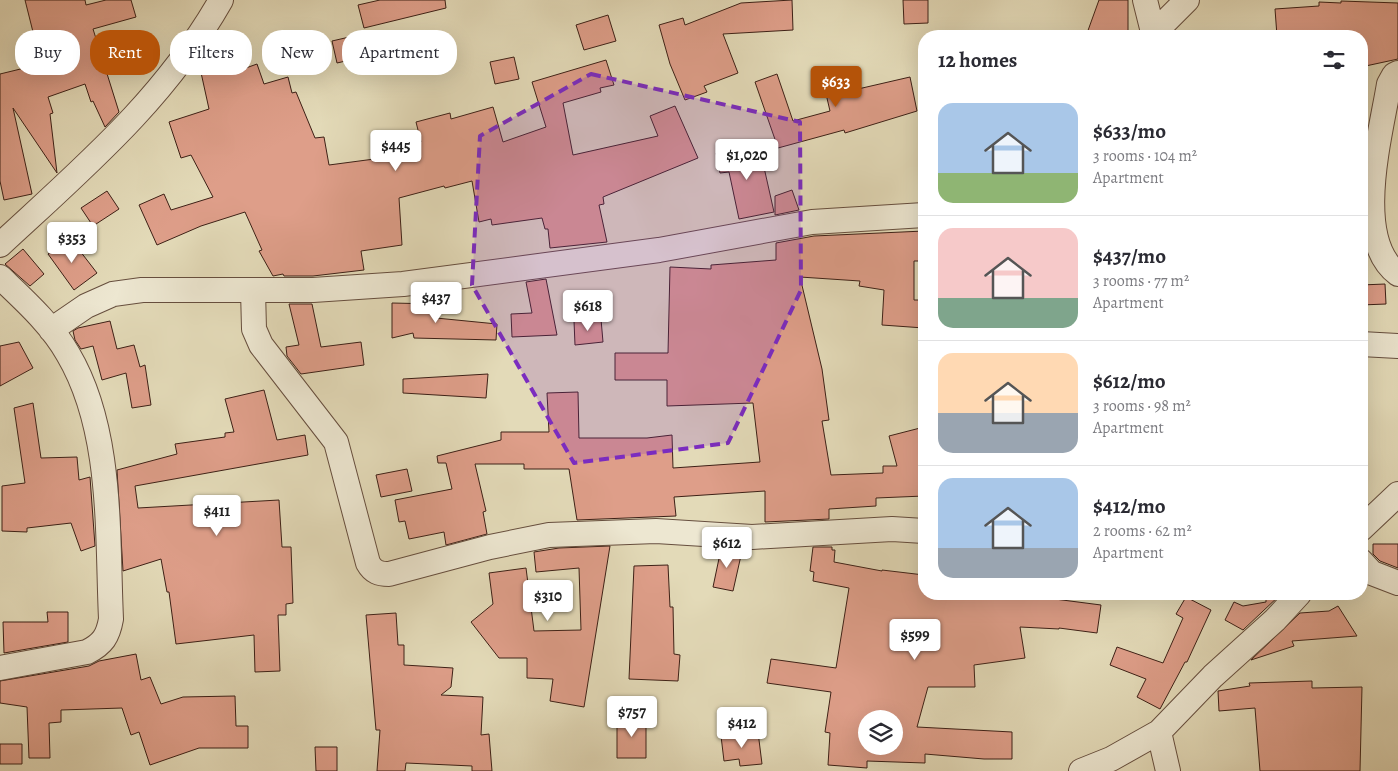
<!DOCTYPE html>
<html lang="en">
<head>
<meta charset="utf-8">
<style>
	:root { --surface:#fff; --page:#f7f7f7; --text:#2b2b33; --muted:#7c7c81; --line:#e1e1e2; --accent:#b45309 }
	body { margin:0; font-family:Alegreya,serif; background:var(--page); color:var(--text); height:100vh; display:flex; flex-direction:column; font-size:19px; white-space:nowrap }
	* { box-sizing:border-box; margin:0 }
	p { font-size:16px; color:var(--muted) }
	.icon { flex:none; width:28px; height:28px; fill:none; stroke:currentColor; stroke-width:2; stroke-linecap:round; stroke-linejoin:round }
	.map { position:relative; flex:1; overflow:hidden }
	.drawer { position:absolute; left:918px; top:30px; width:450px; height:570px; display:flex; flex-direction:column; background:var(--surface); border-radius:20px; box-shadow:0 5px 20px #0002 }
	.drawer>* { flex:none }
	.hud { position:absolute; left:15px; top:30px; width:475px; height:45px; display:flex; gap:10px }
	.fabs { position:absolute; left:858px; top:710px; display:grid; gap:10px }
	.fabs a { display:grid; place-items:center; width:45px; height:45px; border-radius:50%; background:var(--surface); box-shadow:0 5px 20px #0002; font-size:25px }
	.price { position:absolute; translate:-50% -42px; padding:0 11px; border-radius:5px; background:#fff; color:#222; font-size:16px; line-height:32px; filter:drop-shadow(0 1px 2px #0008) }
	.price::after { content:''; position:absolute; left:50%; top:30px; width:15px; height:11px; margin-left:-8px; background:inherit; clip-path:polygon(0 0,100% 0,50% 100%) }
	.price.selected { background:var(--accent); color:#fff }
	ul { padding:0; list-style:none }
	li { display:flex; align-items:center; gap:15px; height:125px; padding:0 20px }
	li+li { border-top:1px solid var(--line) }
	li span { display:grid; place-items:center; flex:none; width:140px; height:100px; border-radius:15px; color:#555 }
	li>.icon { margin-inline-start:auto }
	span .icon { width:60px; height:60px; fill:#fffc; stroke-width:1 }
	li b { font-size:21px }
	h2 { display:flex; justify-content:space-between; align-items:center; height:60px; padding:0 20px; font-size:21px }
	.chip { padding:0 18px; border-radius:20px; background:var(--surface); box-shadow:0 5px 20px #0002; font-size:18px; line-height:45px }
	.chip.selected { background:var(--accent); color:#fff }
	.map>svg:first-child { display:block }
	.building { fill:#de9e89; stroke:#3d2016; fill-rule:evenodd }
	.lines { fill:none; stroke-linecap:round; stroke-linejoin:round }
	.street-casing { stroke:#664e3e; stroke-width:26 }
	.street { stroke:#ede7d1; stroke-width:24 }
	.marked { fill:#7b2cbf; fill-opacity:0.2; stroke:#7b2cbf; stroke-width:4; stroke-dasharray:10 6; stroke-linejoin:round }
</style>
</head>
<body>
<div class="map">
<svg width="1398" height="771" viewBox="0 0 1398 771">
	<rect width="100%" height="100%" fill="#e3dab8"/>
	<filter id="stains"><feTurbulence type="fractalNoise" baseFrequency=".004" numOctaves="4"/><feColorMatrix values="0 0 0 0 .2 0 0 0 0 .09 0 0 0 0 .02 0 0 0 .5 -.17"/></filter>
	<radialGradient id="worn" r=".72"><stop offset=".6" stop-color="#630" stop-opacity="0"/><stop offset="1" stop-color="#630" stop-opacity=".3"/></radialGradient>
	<!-- building -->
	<path class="building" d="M25,0h60l1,5 20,-5h25l5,17 -43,12 26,83 -14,15 -12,-26 -2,1 -6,-18 -37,13 5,16 -3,1 7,59 -44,-65 19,86 -28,6 -4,-19v-107l41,-10z
		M380,0h65l1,8 -82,20 -6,-23z
		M792,0l1,30 -70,4 15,39 -34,13 3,6 -22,8 -15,-36 -11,-39 24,-7 2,7 56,-22z
		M903,0h25v23l-24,1z
		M1099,0h29v36h-42z
		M1341,1l57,2v56l-37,8v-31h-84l-2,-27 44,-3v-4l22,1z
		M608,15l8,26 -32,9 -8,-25z
		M358,35l5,22 -26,6 -5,-22z
		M514,57l5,22 -24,5 -5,-22z
		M606,60l8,25 -14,3 1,4 -38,11 10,52 85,-19 -8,-20 25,-10 23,52 -95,39 1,7 -5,1 8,37 -57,6 -2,-19h-3l-3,-11 -50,7 -1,-6 -12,3 -7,-41 -27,7 -1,-2 -45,12 3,47 -41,6 3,19 -51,6h-29l-1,-2 -10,2 -14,-25 3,-1 -17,-38 -44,14 -44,19 -18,-40 25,-11 7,16 42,-13 -22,-42 -10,3 -12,-36 40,-13 -9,-41 30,-6 2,11 25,-9 7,20 24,-7 4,16 4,-1 19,46 9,-1 5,28 68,-9 -2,-6 26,-8 -5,-20 34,-9 1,6 42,-12 10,35 43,-15 -14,-45z
		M777,74l16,47 37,-10 -7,-30 32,-7 3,15 52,-12 7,34 -72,22 -1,-3 -66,18 -23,-66z
		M759,145l15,67 -35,7 -10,-47 -9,1 -4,-20z
		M792,190l7,20 -24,5v-19z
		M107,191l12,18 -26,17 -12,-18z
		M924,231v30h-10v39h10v28l-42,-3 2,-35 -25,-4 1,-5 -60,-4 22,92 7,51 -7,1 9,54 52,-2v-7h14l-8,-30 35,-9v69l-48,2v8l-47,3v10l-64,3v-31l-91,6 2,19 -99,4 -8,-51h-45v-5h-49l11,47 -3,1 4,22 -41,11 -2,-13 -35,7 -4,-18 -6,1 -4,-22 57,-11 -6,-26h-8l-1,-7 64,-16v-8h48l-2,-39 31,-1 1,46h68l25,-3 1,33 87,-6 -7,-59 -86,3v-26h-52v-27h53l2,-86 41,2v-4l65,-5v-17l38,-7z
		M70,238l27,35 -23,17 -26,-36z
		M23,249l21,25 -14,12 -25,-22z
		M546,279l11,56 -45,2 -1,-23 21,-1 -6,-31z
		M1385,284l1,20 -25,1v-20z
		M392,303l44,1v14l61,6 -1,16 -82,-2 -1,-5 -21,5z
		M289,304h23l9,43 40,-5 3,23 -63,9 -14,-18 -1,-9 13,-2z
		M601,319l2,23 -28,3 -1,-24z
		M110,321l7,28 17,-4 6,22 5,-2 6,40 -19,3 -6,-35 -24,7 -9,-34 -12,3 -6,-9 -2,-9 5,-3z
		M19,342l14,26 -33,18v-40z
		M488,374l-2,24 -83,-5v-14z
		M264,390l13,50 28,-5 3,20 -173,31 3,22 141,-8 3,47h9l2,56 -7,1v11h-8l2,56 -25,1 -1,-37 -78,9 -7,-52h-2l-6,-33 -38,12 -6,-101 60,-16 -2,-10 50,-7v-4l9,-1 -9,-33z
		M33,403l8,55 36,-1 2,23 11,-3 5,69 -14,5 -10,-28 -44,5v4l-25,-1v-45l23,-3 -11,-75z
		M407,469l5,22 -31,6 -5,-22z
		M1373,544h25v24l-18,-7 -7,-7z
		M610,546l-26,161 -34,-6 3,-22 -26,-1v-20h-28l-28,-36 22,-18 -4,-31 37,-5 8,63 47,-1 -2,-62 -43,4 -2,-20 25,-4z
		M813,547h19v3h3l-1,12 48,9v-1l42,5v19h92l85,11 -4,28 -38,-5v1l-39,-2 5,31 -51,7 1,22h-47l-11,40 95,5v27h-28l-59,-5v9l-58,-2v7l-39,-3 2,-32 -5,-1 6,-40 -64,-9 4,-24 65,9 13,-80 -36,-7 1,-9 -4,-1zM866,719h28v27h-28z
		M721,549l21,2 -9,40 -20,-4z
		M668,565l2,42h3l1,47 6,1 -2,26 -49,-2 5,-113z
		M1266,594h15l-38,36 -18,-10 9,-18 9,4 23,-4z
		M1186,597l25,13 -24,52h-2l-25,47 -23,-12 9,-18 -36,-14 7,-18 46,16 20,-45 -7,-4z
		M1338,606l19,30 -65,5 2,5 -43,14 49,-47 29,-2z
		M47,612h21v30l-64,11 -1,-31h45z
		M396,613l2,32h6v20l49,3 -2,19 -10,8 42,2 -2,38 8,-1 3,37h-20v-5l-66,-3 -1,8h-28l3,-41h-4l-10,-115z
		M136,654l5,26 9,-3 11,27 22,-7 52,-1 1,30h12v22h-49l-49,17 -11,-33 -8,3 -9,-27 -61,2v12l-12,1 1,35h-21l-2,-51 -27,-4v-22l89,-15 10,-5z
		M1312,681v7l50,-1 -2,84h-100l-5,-63 -36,3 -1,-20 32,-5 -1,-3z
		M617,718h29v40h-29z
		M758,732l4,32 -22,2 -1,-7 -15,2 -3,-25z
		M0,744h22v20h-22z
		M315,747h22v24h-21z"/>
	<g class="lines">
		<!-- street casing -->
		<g class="street-casing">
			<path id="street" d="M1145,0l8,32
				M1151,36l36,-36
				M1398,73l-4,2 -5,9c-8,50 -38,155 9,190
				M0,245c83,-77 164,-145 221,-245
				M0,277c24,23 51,47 68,77 45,76 39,179 43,265 -3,17 -8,25 -24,33l-87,16
				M253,290l1,39 7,16 75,97 32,121c5,9 11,11 21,11l101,-27 59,-12 107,-4 96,6 140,-8 32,2
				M51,330l35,-24 27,-12 29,-4h171l90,-6 256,-34 153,-28 112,-7
				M1361,344l37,2
				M1361,529l37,-35
				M1361,561l11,12 26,10
				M1159,732l9,39
				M1081,771l30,-12 48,-27 54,-56 62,-56 24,-26"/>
		</g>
		<!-- street -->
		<use href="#street" class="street"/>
	</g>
	<!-- marked area -->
	<path class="marked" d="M591,74l209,48 1,168 -73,153 -154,20 -102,-178 8,-149z"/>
	<rect width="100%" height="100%" filter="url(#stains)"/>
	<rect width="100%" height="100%" fill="url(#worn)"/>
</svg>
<div class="fabs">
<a><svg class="icon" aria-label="layers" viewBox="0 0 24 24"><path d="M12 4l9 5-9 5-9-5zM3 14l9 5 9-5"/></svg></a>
</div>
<b class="price selected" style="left:836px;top:108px">$633</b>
<b class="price" style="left:396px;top:172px">$445</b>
<b class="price" style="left:747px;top:181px">$1,020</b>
<b class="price" style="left:72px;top:264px">$353</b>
<b class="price" style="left:436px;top:324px">$437</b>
<b class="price" style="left:588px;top:332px">$618</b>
<b class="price" style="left:217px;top:537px">$411</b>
<b class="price" style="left:727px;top:569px">$612</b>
<b class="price" style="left:548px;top:622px">$310</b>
<b class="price" style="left:915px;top:661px">$599</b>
<b class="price" style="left:632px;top:738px">$757</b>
<b class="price" style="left:742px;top:749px">$412</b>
<div class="hud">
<a class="chip">Buy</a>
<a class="chip selected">Rent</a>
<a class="chip">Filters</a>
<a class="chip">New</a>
<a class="chip">Apartment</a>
</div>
<section class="drawer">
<h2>12 homes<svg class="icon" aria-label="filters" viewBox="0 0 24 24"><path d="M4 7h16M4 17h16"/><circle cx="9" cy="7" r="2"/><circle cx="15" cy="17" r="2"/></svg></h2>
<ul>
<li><span style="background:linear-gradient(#a9c7e8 70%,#8fb573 0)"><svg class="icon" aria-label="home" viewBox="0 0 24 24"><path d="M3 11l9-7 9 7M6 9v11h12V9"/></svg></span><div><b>$633/mo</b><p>3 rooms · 104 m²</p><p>Apartment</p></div></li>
<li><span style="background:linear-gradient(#f6c9c9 70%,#7fa58c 0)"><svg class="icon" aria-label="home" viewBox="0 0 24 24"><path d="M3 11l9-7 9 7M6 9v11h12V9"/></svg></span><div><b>$437/mo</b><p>3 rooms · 77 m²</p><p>Apartment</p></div></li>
<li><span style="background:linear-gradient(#ffd9b3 60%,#9aa5b1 0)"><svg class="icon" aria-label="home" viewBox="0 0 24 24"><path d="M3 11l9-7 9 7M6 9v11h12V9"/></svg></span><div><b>$612/mo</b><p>3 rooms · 98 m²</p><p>Apartment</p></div></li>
<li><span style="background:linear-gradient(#a9c7e8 70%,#9aa5b1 0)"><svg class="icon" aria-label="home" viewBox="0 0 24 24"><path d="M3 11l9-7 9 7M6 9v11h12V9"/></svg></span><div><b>$412/mo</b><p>2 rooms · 62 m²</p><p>Apartment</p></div></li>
</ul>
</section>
</div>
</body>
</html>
